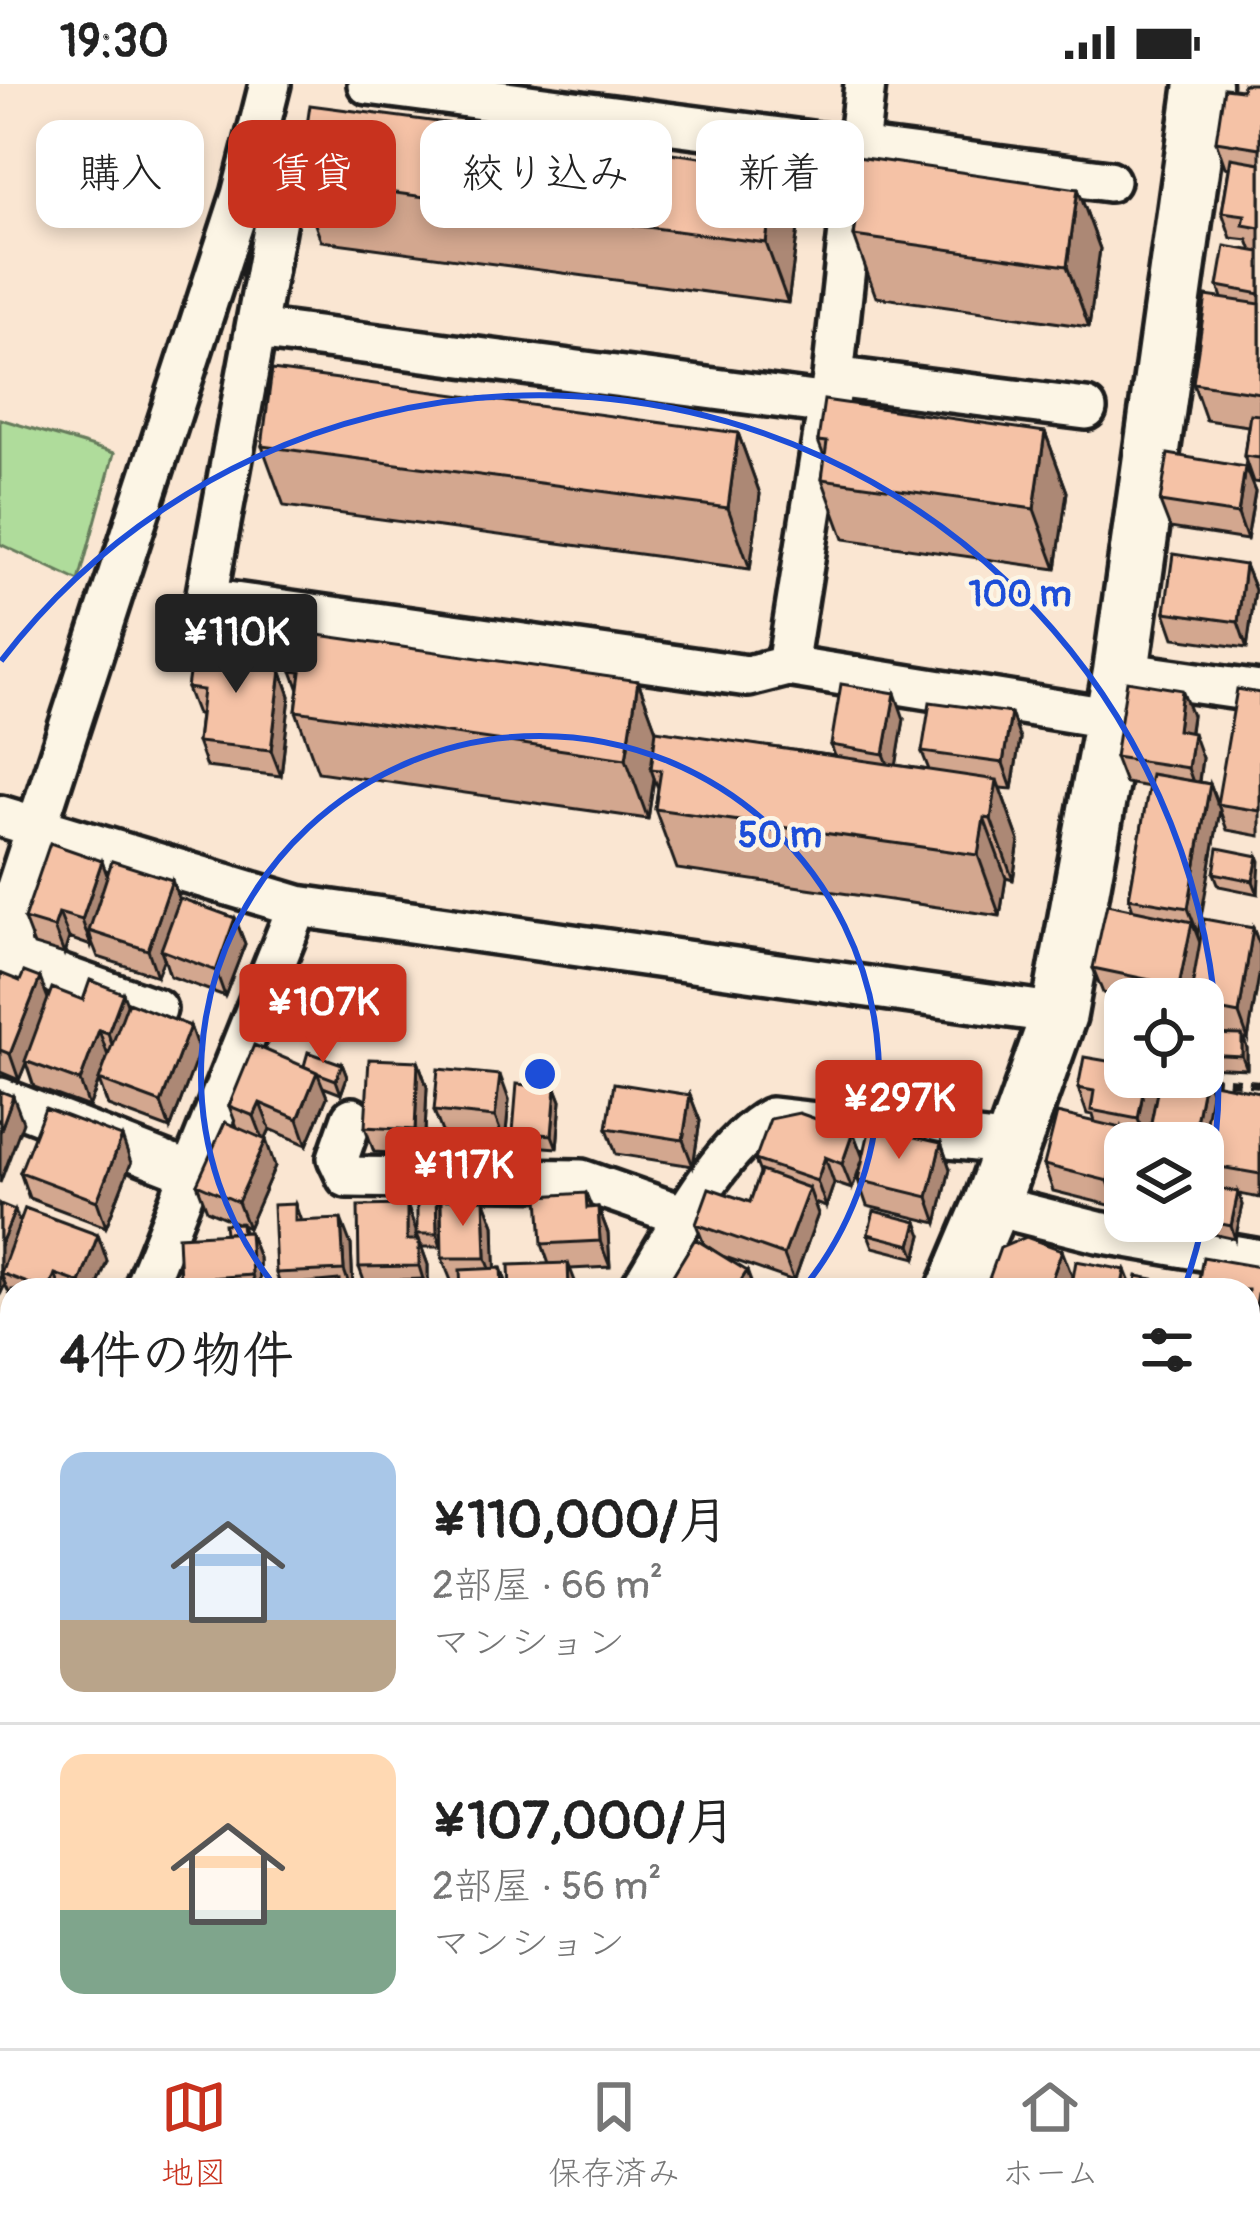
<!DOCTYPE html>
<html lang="ja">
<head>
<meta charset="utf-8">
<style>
	:root { --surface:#fff; --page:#f2f2f2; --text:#222; --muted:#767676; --line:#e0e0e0; --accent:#c8321e }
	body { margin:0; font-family:Pangolin,"Klee One",sans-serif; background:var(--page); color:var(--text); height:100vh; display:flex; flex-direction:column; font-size:45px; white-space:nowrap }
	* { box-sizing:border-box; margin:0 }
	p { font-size:39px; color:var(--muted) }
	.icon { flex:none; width:66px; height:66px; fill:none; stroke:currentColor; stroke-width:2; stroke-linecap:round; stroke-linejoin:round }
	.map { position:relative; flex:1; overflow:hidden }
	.side { position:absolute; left:0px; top:1194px; width:1260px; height:771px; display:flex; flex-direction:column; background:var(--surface); border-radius:36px 36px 0 0; box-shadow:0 6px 18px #0003 }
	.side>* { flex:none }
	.guide { position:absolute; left:36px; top:36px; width:1188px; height:108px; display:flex; gap:24px }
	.buttons { position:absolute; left:1104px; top:894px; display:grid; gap:24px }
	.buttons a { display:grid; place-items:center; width:120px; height:120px; border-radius:24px; background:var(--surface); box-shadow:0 6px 18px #0003; font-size:60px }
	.price { position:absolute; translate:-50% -102px; padding:0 27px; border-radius:12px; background:var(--accent); color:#fff; font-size:39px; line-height:78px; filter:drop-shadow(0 3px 6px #0008) }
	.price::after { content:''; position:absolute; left:50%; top:72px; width:36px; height:27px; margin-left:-18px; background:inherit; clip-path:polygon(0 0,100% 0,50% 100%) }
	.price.selected { background:#222; color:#fff }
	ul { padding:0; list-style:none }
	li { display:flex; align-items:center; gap:36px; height:300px; padding:0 60px }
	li+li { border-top:3px solid var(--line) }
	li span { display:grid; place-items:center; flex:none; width:336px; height:240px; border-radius:24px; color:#555 }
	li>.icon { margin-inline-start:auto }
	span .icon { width:144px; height:144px; fill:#fffc; stroke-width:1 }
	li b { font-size:51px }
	h2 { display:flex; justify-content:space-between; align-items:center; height:144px; padding:0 60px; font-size:51px }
	.tag { padding:0 42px; border-radius:24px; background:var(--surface); box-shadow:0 6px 18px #0003; font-size:42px; line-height:108px }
	.tag.selected { background:var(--accent); color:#fff }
	.status { display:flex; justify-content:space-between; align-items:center; height:84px; padding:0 60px; background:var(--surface); direction:ltr }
	.status svg { height:33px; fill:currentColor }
	.dock { display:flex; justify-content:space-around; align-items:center; height:168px; border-top:3px solid var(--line); background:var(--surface); font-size:33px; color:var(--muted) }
	.dock a { display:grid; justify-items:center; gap:6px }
	.dock .selected { color:var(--accent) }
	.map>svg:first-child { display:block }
	.green { fill:#afdc9b; stroke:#667c5c; stroke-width:3 }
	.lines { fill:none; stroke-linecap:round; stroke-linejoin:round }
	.street-casing { stroke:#1c1c1c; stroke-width:48 }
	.secondary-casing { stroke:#1c1c1c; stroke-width:63 }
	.path { stroke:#1c1c1c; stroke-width:8; stroke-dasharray:12 9; stroke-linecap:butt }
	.street { stroke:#fcf5e5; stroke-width:39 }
	.secondary { stroke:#fcf5e5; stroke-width:54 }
	.wall { fill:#d3a78f; stroke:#1c1c1c; stroke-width:3 }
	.shaded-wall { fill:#ac8874; stroke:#1c1c1c; stroke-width:3 }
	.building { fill:#f5c2a6; stroke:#1c1c1c; stroke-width:3 }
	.ring { fill:none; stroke:#1d4ed8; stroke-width:6 }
	.centre { fill:#1d4ed8; stroke:#fcf5e5; stroke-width:6 }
	.ring-label { font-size:36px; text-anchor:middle; font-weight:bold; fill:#1d4ed8; stroke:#fcf5e5; stroke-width:9; stroke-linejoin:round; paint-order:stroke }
</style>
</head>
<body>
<div class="status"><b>19:30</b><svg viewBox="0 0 49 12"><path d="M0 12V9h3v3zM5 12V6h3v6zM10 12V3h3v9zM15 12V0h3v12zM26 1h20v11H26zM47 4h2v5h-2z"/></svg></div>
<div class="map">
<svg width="1260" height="1964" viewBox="0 0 1260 1964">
	<rect width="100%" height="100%" fill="#fae6d2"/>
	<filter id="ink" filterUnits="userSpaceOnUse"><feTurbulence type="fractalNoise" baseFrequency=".00833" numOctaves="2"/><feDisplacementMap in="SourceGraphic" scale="24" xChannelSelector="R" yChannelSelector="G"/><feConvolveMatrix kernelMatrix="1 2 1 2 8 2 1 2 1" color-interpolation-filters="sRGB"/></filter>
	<g filter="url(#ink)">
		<!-- green -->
		<path class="green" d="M0,335l114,34 -35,128 -79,-37z
			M1248,1608l1,55 11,10v182l-12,18z
			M0,1635h12v318l32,2h-32l-12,-5z"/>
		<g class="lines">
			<!-- street casing -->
			<g class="street-casing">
				<path id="street" d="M368,0l741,97
					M865,0l-32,293 -46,289 327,53
					M254,64l24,60 -72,391 542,77 39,-10
					M256,245l573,75
					M833,293l253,32
					M1121,588l139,20
					M0,732l298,90 761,108
					M156,925l-144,-51 -4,-43 234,-720 28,-111
					M0,1014l189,74
					M352,1034l-14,40 9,19 234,3 103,36
					M991,1121l107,27 162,28
					M144,1206l154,-384
					M640,1206c32,-51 78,-144 131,-172l241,27
					M0,1285l12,2
					M0,1519l12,1
					M689,1953l26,11"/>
			</g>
			<!-- secondary casing -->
			<g class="secondary-casing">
				<path id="secondary" d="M955,1206l36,-85 68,-191 62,-342 82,-588
					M628,1964l5,-11"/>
			</g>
			<!-- path -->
			<path class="path" d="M1186,993l74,7
				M1248,1920l12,-1"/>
			<!-- street -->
			<use href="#street" class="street"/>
			<!-- secondary -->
			<use href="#secondary" class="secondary"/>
		</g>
		<!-- wall -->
		<path class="wall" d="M1260,0v399l-7,-1 -9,-26 4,-30 -42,-6 -13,-37 29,-85 -4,-12 34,-35 -4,-11 -17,-2 -9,-26 7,-44 -4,-1 -9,-26 26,-51z
			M299,96l499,48 -10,75 -467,-62z
			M1078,105l22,60 -11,78 -213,-30 -22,-61 3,-21 -6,-17z
			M1045,348l22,60 -11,77 -212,-30 -22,-60 3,-20 -7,-18z
			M738,349l22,61 -10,75 -466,-63 -22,-60z
			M1245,383l10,25 -8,48 -77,-12 -10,-26z
			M1245,481l10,25 -8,58 -73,-10 -9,-26z
			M275,585l6,1 9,26 -9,80 -75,-9 -9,-25 3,-28h-3l-10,-26z
			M292,587l346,10 18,50 179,25 -4,-11 73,-26 -8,46 33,5 -7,-18 98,-13 -8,50 -12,-1 19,53 -6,39 -7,-2 -6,38 -323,-47 -22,-60 3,-21 -4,-10 -6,41 -330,-47 -22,-61 3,-21z
			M1260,609v143l-33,-6 -7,-19 -23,123 3,9 53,-15 7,18v24l-12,69h-4l3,9v21l-42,-2 -2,-33h18l-18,-3v-32h-74l-26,-6 -10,-25 40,-58 -4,-12 20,-111 -24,-4 -10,-26 77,-41 -2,16 12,26 -3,24 11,2 7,20z
			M1258,772v38l-39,-8 -5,-13z
			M107,791l128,43 10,26 -20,52 -55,-20 -6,-18 -7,18 -59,-19 -6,-15 -1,4 -22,-8 -5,16 -30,-9 -10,-26z
			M0,889l48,27h35l44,4 63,22 9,26 -29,77 -62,-23 -9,-25 -10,26 -55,-20 -8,-24 -7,17 -19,-8z
			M418,977l9,26 -3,68 -50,-3 -9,-25z
			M342,980l5,13 -6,17 -18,-7 4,10 -20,48 -37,-16 -5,11 10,26 -27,62 -6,-3 2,7h5l10,26 1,32h-76l-4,-10 57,-57 -30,-13 -10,-26 40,-57 -8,-21 75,-40z
			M1125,993h25l7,17 103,-2v106l-21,-4 4,11 -8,34 -32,-7 -4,-11h4v-23l4,-12 -4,-11v-32h-65l-13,-2v34l-8,32 -64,-16 -9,-26 51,-43 -2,-7 -6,-1 -9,-26z
			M556,1004l5,13 -4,47 -39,-3 -5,-13z
			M690,1011l10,26 -7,45 -77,-12 -9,-26z
			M509,1016l-4,43 -61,-6 -10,-26z
			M853,1048l10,26 -11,31 -18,-6 -8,24 -12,-4 4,11 -24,67 -72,-25 -18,-12 -8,-20 54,-22 10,-29 -5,-13z
			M941,1059l9,26 -13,54 -70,-17 -9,-26z
			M131,1079l-25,64 -77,-29 -9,-26z
			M586,1109l6,15 6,-1 10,26 2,34 -40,2 -21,-5 -7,-20z
			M436,1111l5,52h-19l-5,-13z
			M484,1115l10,26 1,43h6l8,22 -48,-6h-5l2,6h-20l14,-7 -10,-25z
			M0,1120l19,19 79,12 9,26 -11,29h-84v9l-7,-15 -5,11z
			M295,1120l6,17 50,24 2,45h-71l-6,-17z
			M407,1121l9,26v9h3l9,25v25l-64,-9 -5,-14z
			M1147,1137h40l-2,8z
			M868,1150l54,1 -6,23 -43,-11z
			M1260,1183v145l-12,-2v-120z
			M12,1386v64l-10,-25z
			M12,1538v79l-11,-26z
			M259,1953h162l1,2 -4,9h-134z
			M795,1953h210l4,11h-210z"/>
		<!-- shaded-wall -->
		<path class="shaded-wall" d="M776,83l22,61 -10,75 -22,-60z
			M1078,105l22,60 -11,78 -22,-61z
			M1045,348l22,60 -11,77 -22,-60z
			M738,349l22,61 -10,75 -22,-61z
			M1245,383l10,25 -8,48 -9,-26z
			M1245,481l10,25 -8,58 -9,-26z
			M267,563l10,26 -12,-5z
			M281,586l9,26 -9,80 -10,-26z
			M638,597l22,60 -9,28 3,9 -6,41 -22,-60z
			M1182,606l10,26 -6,40 -9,-26z
			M895,609l9,26 -10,60 -10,-25z
			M1011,629l9,26 -8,50 -9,-26z
			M1193,649l9,25 -5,36 -9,-26z
			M997,696l22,61 -6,39 -22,-61z
			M1210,700l10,26 -22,124 -10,-26z
			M984,734l22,60 -6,38 -22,-61z
			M1258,772l2,5 -2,33 -5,-13z
			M102,777l9,25 -22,45 3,11 -1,4 -9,-26z
			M172,796l9,26 -20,44 3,8 -7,18 -9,-26z
			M59,829l10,25 -5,16 -10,-26z
			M235,834l10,26 -20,52 -9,-25z
			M1192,838l10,26 -11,51h-7l-5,-13z
			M1253,844l7,18v24l-12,69 -9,-25z
			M40,894l10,26 -31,76 -9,-26z
			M123,909l10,26 -16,40 -9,-26z
			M190,942l9,26 -29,77 -9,-26z
			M99,946l9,26 -19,51 -9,-26z
			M1242,951l5,13v21l-5,-13z
			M418,977l9,26 -3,68 -9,-25z
			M342,980l5,13 -6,17 -5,-14z
			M317,988l10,25 -20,48 -9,-26z
			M500,991l9,25 -4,43 -10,-26z
			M1205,991l10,26 -12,42h-11z
			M1146,993h4l7,17 -10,49 -9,-24z
			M556,1004l5,13 -4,47 -5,-13z
			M690,1011l10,26 -7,45 -10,-26z
			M13,1012l10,26 -23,61v-51z
			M260,1019l10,26 -6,13 -10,-26z
			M1121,1044l5,15 -1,32 -8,32 -9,-26z
			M853,1048l10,26 -11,31 -10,-25z
			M122,1053l9,26 -25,64 -9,-26z
			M266,1056l9,26 -27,62 -10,-26z
			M941,1059l9,26 -13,54 -9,-26z
			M825,1073l9,26 -8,24 -9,-26z
			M809,1104l9,26 -24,67 -10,-26z
			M1238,1108l5,13 -8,34 -4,-13z
			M436,1111l5,13v39l-4,-13z
			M484,1115l10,26 2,59 -10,-26z
			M407,1121l9,26v34l-9,-25z
			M598,1123l10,26 2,34 -10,-26z
			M15,1126l9,25 -23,38 4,11 -5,11v-49z
			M341,1135l10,26 2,45h-2l-7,-20z
			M917,1138l5,13 -6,23 -5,-13z
			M249,1148l10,26 1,32h-3l-5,-15z
			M98,1151l9,26 -11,29h-14l-2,-7z
			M419,1156l9,25v25h-4l-1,-11 -4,-13z
			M1062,1166l10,26 -5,14h-19z
			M568,1179l10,26v1h-9z
			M501,1184l8,22h-7z
			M1125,1186l8,20h-12z
			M747,1187l7,19h-19z
			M55,1190l6,16h-12z
			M1260,1198v35l-4,-12z
			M1260,1260v68l-9,-25z
			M0,1334l9,26 -9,25z
			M375,1953h46l1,2 -4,9h-39z
			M551,1953h4l3,8 -1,3h-10z
			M831,1953h6l4,11h-15z
			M897,1953h22l-5,11h-22z
			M995,1953h10l4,11h-19z"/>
		<!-- building -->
		<path class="building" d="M1243,0h17v64l-44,-7 8,-53 18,2z
			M310,21l466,62 -10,76 -467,-63z
			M857,73l221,32 -11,77 -213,-30 6,-37 -9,-1z
			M1231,74l29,5v65l-17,-3 2,-10 -23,-3z
			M1225,162l35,6v42l-42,-8z
			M1206,212l54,8v89l-67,-10z
			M272,286l466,63 -10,75 -466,-62z
			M824,316l221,32 -11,77 -212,-30 5,-37 -9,-1z
			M1250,330l10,1v43l-16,-2z
			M1168,370l77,13 -7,47 -78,-12z
			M1173,470l72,11 -7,57 -73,-10z
			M298,548l340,49 -12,78 -330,-48 5,-39 -9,-1z
			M217,558l50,5 -2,21 16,2 -10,80 -74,-8 6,-52 -16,-2 5,-35 23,3z
			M1127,597l55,9 -5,40 16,3 -5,35 -73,-11z
			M841,600l54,9 -11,61 -53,-9z
			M1237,605l23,4v118l-43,-7z
			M930,618l81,11 -8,50 -81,-11z
			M656,646l341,50 -6,39 -7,-1 -6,37 -323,-46 6,-39 -10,-1z
			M1151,690l59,10 -22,124 -59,-10z
			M50,759l52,18 -20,59 -23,-7 -5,15 -30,-9z
			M1218,764l40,8 -5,25 -39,-8z
			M112,777l60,19 -24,70 -59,-19z
			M180,814l55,20 -19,53 -55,-21z
			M1107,820l85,18 -13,64 -86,-18z
			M1204,835l49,9 -14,86 -36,-7v-8h-13z
			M24,888l16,6 -30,76 -10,-4v-77l20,8z
			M90,896l33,13 -15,40 -9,-3 -19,51 -55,-20 27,-73 31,12z
			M128,918l62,24 -29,77 -62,-23z
			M1203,950l39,1v21l-39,-2z
			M254,961l63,27 -19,47 -38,-16 -6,13 -25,-10z
			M308,968l34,12 -6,16 -19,-7v-1l-13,-6z
			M1084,973l41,7v13h21l-8,42 -47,-9 3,-19 -16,-3z
			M369,975l49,2 -3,69 -50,-3z
			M438,985l62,6 -5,42 -61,-6z
			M1203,991h2l-13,68h-45l13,-66h43z
			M614,999l76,12 -7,45 -76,-12z
			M1213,999l47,9v82l-57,-10 -1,-21z
			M517,1000l39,4 -4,47 -39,-3z
			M0,1007l13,5 -13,36z
			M45,1024l77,29 -25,64 -77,-29z
			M799,1029l54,19 -11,32 -17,-7 -8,24 -62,-21 15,-41z
			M1057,1029l64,15 -13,53 -64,-16z
			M225,1038l41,18 -28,62 -41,-18z
			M870,1043l71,16 -13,54 -70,-17z
			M761,1087l48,17 -25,67 -88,-31 13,-36 41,14z
			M1206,1102l32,6 -7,34 -28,-6v-22z
			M586,1109l1,15 11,-1 2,34 -58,3 -3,-48z
			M417,1111h19l1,39h-20z
			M484,1115l2,59h-44l-1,-58z
			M0,1120l15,6 -15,36z
			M295,1120v17l46,-2 3,51 -68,3 -3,-68z
			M407,1121v35h12v26l-60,1 -1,-61z
			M25,1124l73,27 -18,48 -25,-9 -6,16h-3l-45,-17z
			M874,1127l43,11 -6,23 -43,-11z
			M241,1139l1,9 -17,1 -1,-9z
			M249,1148l3,43 -72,5 -2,-44z
			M1026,1153l36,13 -14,40h-63l15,-42z
			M695,1155l52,32 -12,19h-71z
			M1203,1173l57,10v15l-4,23 -8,-1v-14h-51z
			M1076,1177l49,9 -4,20h-50z
			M568,1179l1,27h-59l-1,-25z
			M501,1184l1,22h-41l-1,-20z
			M1137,1192l54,10 -1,4h-56z
			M423,1195l1,11h-60l-1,-9z
			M340,1196l1,10h-56v-5z
			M455,1199v7h-17v-6z
			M1248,1230l12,3v27l-9,43 -3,-1z
			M4,1386h8v39h-10z
			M2,1538h10v53h-11z
			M84,1953h8l26,11h-38z
			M489,1953h62l-4,11h-62z
			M805,1953h26l-5,10z
			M847,1953h50l-5,11h-22z
			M919,1953h76l-5,11h-76z
			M1019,1953h85l6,1 -2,10h-91z
			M1221,1960h39v4h-39z"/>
	</g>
	<!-- distance rings -->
	<g class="ring">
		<path d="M278 1206A339 339 0 1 1 802 1206"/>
		<path d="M1202 1143A679 679 0 0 1 1184 1205M1 577A679 679 0 0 1 1204 1131"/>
	</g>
	<circle cx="540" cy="990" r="18" class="centre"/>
	<g class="ring-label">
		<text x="1020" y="522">100 m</text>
		<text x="780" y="763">50 m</text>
	</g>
</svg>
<div class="buttons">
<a><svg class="icon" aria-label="locate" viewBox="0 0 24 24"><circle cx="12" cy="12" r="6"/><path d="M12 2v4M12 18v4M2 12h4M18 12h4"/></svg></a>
<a><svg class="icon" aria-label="layers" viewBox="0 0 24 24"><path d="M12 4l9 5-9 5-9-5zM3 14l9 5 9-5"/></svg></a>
</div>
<b class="price selected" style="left:236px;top:612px">¥110K</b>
<b class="price" style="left:323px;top:982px">¥107K</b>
<b class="price" style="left:899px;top:1078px">¥297K</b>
<b class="price" style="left:463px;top:1145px">¥117K</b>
<div class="guide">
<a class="tag">購入</a>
<a class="tag selected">賃貸</a>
<a class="tag">絞り込み</a>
<a class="tag">新着</a>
</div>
<section class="side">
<h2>4件の物件<svg class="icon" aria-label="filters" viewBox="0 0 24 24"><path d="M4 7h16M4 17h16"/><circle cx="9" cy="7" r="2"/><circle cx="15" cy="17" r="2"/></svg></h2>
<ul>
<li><span style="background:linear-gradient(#a9c7e8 70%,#b9a48a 0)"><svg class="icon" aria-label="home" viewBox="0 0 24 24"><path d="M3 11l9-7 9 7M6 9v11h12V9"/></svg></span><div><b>¥110,000/月</b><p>2部屋 · 66 m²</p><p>マンション</p></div></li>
<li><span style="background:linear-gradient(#ffd9b3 65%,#7fa58c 0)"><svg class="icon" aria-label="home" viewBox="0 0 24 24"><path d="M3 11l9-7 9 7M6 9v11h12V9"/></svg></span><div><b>¥107,000/月</b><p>2部屋 · 56 m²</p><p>マンション</p></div></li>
</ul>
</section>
</div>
<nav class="dock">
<a class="selected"><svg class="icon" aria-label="map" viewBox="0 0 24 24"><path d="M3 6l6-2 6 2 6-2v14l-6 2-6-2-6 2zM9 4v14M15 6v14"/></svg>地図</a>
<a><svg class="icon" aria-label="saved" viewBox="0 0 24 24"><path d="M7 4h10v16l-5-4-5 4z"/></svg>保存済み</a>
<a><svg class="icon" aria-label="home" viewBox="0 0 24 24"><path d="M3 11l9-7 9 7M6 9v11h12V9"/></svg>ホーム</a>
</nav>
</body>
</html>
